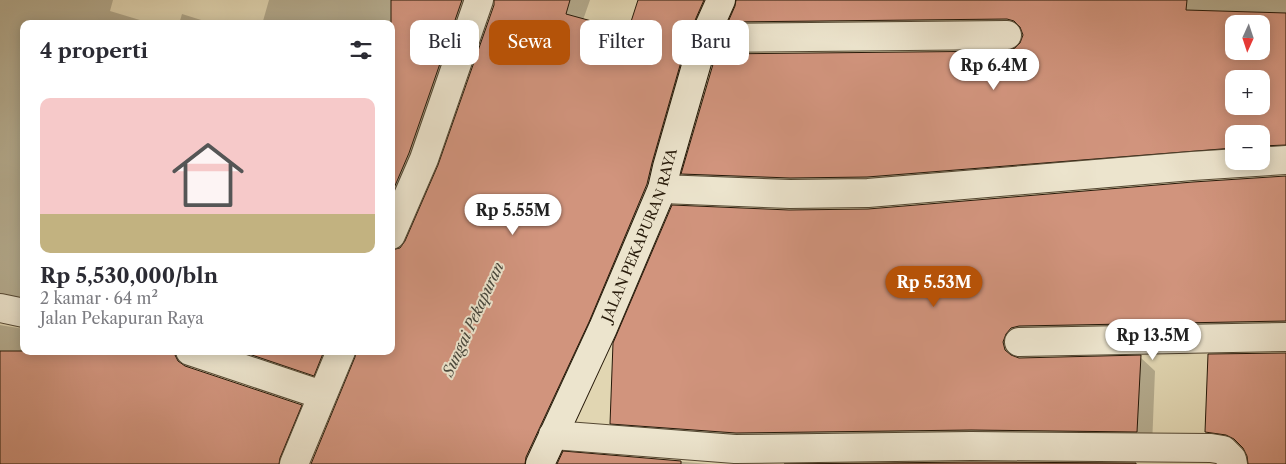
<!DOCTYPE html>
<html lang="id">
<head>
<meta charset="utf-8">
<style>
	:root { --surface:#fff; --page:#f7f7f7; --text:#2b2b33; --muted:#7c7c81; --line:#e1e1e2; --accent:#b45309 }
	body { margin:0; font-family:"Libre Caslon Text",serif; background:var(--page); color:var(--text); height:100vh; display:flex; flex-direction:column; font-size:19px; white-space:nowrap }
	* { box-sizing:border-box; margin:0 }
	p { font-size:16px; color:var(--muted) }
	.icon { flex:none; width:28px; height:28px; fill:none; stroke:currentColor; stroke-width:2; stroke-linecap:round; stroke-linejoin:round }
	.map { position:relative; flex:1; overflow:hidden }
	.side { position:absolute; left:20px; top:20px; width:375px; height:335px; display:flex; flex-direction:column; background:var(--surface); border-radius:10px; box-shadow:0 2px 12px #0003 }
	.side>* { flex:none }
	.top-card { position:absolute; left:410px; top:20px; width:475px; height:45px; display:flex; gap:10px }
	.needle { width:32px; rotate:183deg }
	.buttons { position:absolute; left:1225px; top:15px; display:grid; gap:10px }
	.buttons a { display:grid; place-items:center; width:45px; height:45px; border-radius:10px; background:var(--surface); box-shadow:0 2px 12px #0003; font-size:25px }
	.price { position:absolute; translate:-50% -42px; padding:0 11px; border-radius:18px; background:#fff; color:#222; font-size:16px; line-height:32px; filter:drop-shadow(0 1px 2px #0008) }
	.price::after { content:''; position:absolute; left:50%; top:30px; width:15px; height:11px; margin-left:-8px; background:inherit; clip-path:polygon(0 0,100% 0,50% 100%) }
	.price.active { background:var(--accent); color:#fff }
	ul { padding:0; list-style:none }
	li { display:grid; align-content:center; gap:10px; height:265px; padding:0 20px }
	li+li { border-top:1px solid var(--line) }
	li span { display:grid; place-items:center; height:155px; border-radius:10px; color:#555 }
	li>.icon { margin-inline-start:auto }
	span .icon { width:90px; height:90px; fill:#fffc; stroke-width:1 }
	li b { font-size:21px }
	h2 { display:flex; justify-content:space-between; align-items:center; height:60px; padding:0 20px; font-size:21px }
	.pill { padding:0 18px; border-radius:10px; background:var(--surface); box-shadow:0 2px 12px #0003; font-size:18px; line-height:45px }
	.pill.active { background:var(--accent); color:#fff }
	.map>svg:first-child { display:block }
	.shadow { fill:#0003; fill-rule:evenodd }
	.building { fill:#d1947d; stroke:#261909; fill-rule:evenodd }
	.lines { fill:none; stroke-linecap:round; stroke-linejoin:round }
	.street-casing { stroke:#554833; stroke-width:30 }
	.secondary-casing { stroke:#261909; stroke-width:30 }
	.street { stroke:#ece4cd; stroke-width:28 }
	.secondary { stroke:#ece4cd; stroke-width:28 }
	.labels { text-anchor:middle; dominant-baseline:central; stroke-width:4; stroke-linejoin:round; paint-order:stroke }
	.street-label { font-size:14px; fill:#261909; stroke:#ece4cd }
	.water-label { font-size:15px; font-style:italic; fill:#48483d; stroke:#ece4cd }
</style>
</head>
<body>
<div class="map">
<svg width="1286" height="464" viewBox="0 0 1286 464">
	<rect width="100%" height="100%" fill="#e1d6b2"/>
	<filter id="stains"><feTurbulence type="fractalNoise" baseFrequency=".004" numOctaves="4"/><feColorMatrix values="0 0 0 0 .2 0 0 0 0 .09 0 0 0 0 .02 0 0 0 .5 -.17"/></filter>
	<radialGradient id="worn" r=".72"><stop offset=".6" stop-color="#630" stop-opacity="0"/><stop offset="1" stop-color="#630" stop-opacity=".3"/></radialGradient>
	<!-- shadow -->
	<path class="shadow" d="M0,0h113l-3,11 43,13h-129v284l-24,10z
		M269,0h220l-98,243v-219h-130l1,-4 1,1z
		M495,0h95l-7,20 46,13 10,-33h92l-187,464h-232l79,-113 10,-102 5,-7 34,-76 55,-161z
		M737,0h549v160l-25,1v-27h-27v27l-537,27 -14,-14 333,-125 5,-5 2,-10 -279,2 -14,-14zM1234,24h27v27h-27zM1234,79h27v27h-27z
		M182,14l32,10h-35z
		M1286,177v159l-266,13 -2,10 122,-2 15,14 -3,75 -526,-8 -15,-15 178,-212 79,-1z
		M0,325l24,4v22h175l-9,10 -1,7 112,38 15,14 -18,44h-298z
		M213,351h138l-23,39z
		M1286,354v110h-37l-3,-13 -4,-2 -21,-2 -15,-15z
		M564,453l147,11h-152z"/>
	<!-- building -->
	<path class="building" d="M391,0h71l-53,153 -18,42z
		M494,0h76l-4,14 62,17 10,-31h66l-15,34 -37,129 -5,21 -58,138 -63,135 -1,7h-214l44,-107 1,-6h35v-101l9,-2 5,-7 33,-76 56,-160z
		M736,0h451l-1,10 100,3v132l-25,1v-12h-27v14l-367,29 -77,1 -109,-4 35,-120 291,-3 8,-3 5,-5 3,-8 -3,-8 -6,-6 -7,-2 -279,3 7,-16zM1234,24h27v27h-27zM1234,79h27v27h-27z
		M1286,176v145l-267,5 -8,2 -5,6 -3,8 2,8 6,5 8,3 122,-3 -4,77 -166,-2 -235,3 -126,-9 3,-81 59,-138 117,5 79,-1 325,-27z
		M0,351h175v4l3,6 7,5 117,39 -22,53 -1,6h-279z
		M240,351h84l-10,25z
		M1286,353v111h-38l-1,-8 -4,-8 -9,-9 -8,-4 -21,-3 3,-78z
		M563,451l118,10v3h-124z
		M971,462l165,1v1h-352z"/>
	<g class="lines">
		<!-- street casing -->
		<g class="street-casing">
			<path id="street" d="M704,38l303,-3
				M662,189l128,5 78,-1 324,-27 94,-6
				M391,235l33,-76 55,-159
				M0,308l24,5
				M1019,342l267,-5
				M190,351l132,44
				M553,435l182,14 236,-3 240,2 12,2 9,9 1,5
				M294,464l47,-113"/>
		</g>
		<!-- secondary casing -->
		<g class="secondary-casing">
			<g id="secondary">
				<path id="s1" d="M540,464l63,-136 59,-139 5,-22 37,-129 17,-38"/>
			</g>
		</g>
		<!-- street -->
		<use href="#street" class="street"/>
		<!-- secondary -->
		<use href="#secondary" class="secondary"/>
	</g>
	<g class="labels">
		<!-- street labels -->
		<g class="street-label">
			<text stroke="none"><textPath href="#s1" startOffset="250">JALAN PEKAPURAN RAYA</textPath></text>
		</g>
		<!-- water labels -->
		<g class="water-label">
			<text transform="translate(473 319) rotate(-65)">Sungai Pekapuran</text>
		</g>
	</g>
	<rect width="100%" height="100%" filter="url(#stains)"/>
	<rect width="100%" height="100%" fill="url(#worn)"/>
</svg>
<div class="buttons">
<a><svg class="needle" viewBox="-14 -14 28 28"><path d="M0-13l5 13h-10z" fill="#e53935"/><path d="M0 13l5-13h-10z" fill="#7c7c81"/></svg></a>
<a>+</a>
<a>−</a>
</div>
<b class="price" style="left:994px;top:91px">Rp 6.4M</b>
<b class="price" style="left:513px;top:236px">Rp 5.55M</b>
<b class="price active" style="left:934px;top:308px">Rp 5.53M</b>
<b class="price" style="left:1153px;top:361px">Rp 13.5M</b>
<div class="top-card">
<a class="pill">Beli</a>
<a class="pill active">Sewa</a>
<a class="pill">Filter</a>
<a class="pill">Baru</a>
</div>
<section class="side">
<h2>4 properti<svg class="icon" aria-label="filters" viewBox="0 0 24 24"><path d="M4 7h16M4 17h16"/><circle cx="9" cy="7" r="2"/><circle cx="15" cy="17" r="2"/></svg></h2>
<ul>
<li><span style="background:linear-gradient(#f6c9c9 75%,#c2b280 0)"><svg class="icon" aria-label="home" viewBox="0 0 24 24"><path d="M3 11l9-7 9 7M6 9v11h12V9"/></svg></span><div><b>Rp 5,530,000/bln</b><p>2 kamar · 64 m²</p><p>Jalan Pekapuran Raya</p></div></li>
</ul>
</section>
</div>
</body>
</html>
